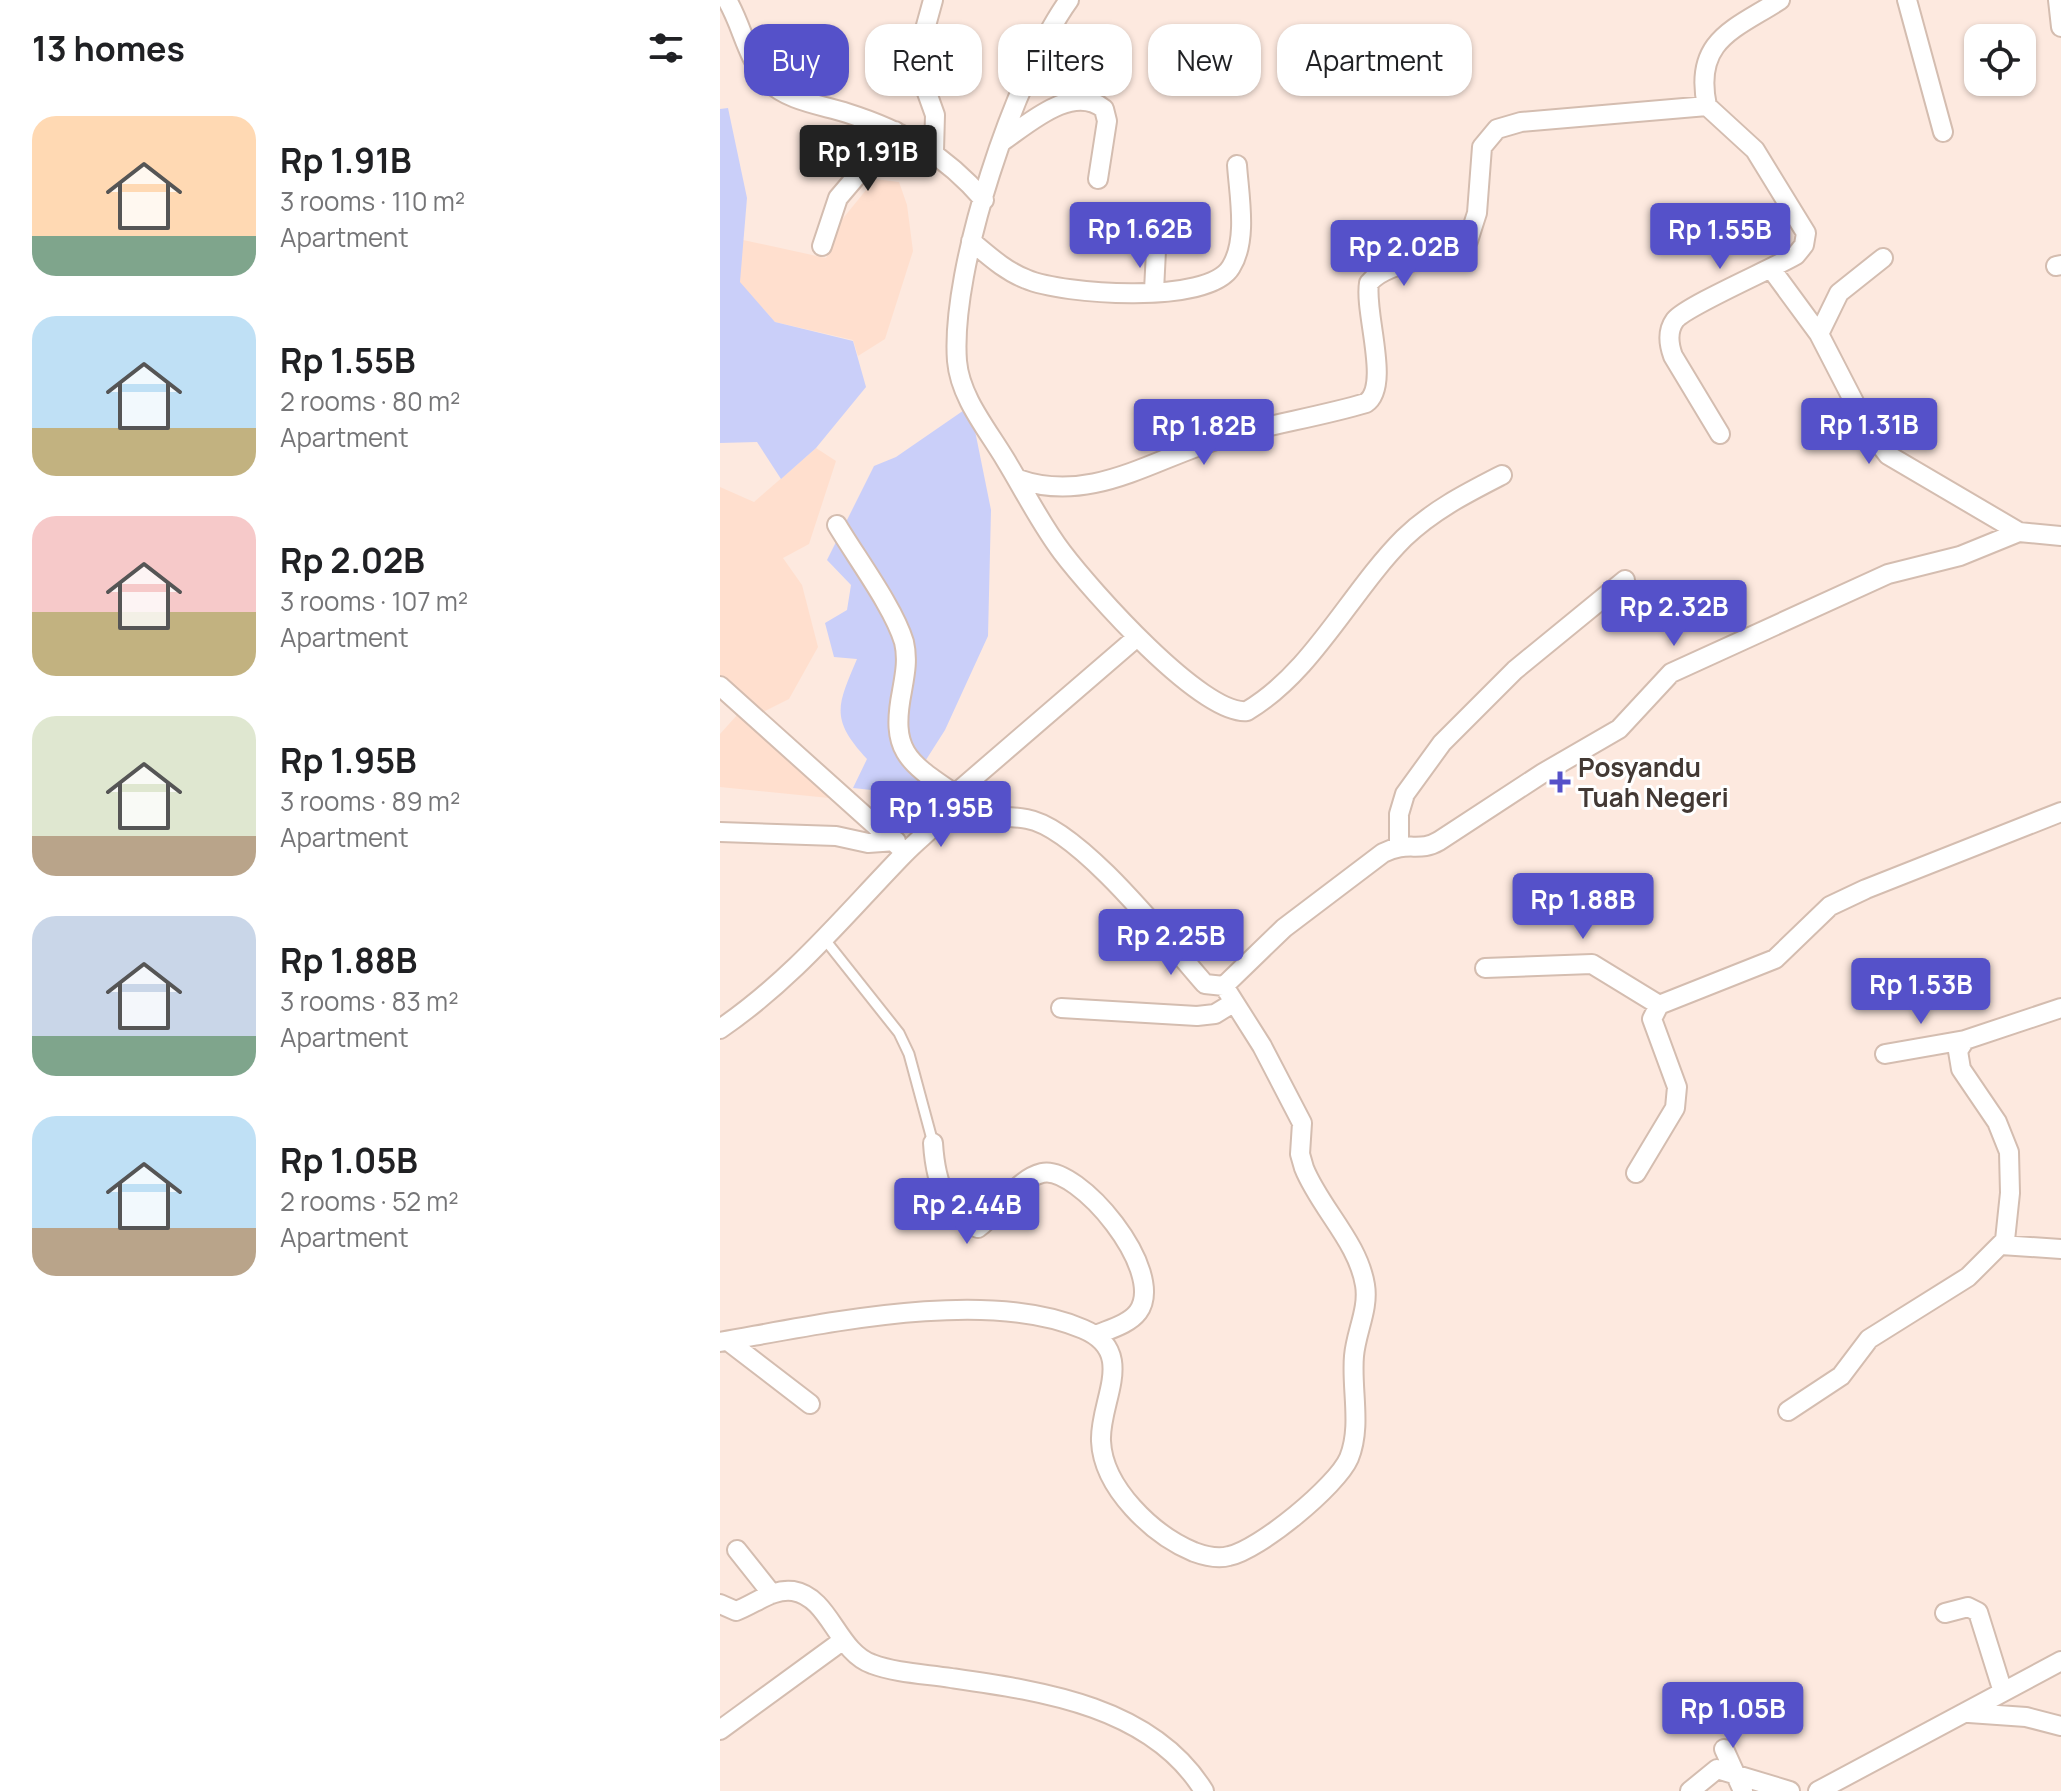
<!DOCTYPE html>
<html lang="en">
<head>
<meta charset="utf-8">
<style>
	:root { --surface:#fff; --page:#f6f6f6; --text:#202124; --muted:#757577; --accent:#5551c9 }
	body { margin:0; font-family:Manrope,sans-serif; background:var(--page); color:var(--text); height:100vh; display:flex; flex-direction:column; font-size:30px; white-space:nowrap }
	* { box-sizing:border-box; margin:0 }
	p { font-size:26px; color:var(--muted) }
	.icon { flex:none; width:44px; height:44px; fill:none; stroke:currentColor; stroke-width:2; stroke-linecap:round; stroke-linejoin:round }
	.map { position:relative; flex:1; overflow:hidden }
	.side { display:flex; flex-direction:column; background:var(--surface); width:720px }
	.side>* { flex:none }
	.hud { position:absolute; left:24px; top:24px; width:760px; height:72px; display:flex; gap:16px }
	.tools { position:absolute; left:1244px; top:24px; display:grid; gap:16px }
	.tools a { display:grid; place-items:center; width:72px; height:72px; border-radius:16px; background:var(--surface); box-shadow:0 2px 6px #0004; font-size:40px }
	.price { position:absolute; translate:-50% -68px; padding:0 18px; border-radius:8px; background:var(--accent); color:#fff; font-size:26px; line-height:52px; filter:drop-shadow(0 2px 4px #0008) }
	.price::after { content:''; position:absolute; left:50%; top:48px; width:24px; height:18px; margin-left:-12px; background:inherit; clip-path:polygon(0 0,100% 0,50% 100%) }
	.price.selected { background:#222; color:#fff }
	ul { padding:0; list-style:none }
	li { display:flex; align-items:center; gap:24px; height:200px; padding:0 32px }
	li span { display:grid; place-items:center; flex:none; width:224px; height:160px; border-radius:24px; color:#555 }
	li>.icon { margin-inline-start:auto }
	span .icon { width:96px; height:96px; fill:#fffc; stroke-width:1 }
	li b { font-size:34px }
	h2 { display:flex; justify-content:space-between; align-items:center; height:96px; padding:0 32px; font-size:34px }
	.tag { padding:0 28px; border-radius:24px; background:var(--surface); box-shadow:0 2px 6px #0004; font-size:28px; line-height:72px }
	.tag.selected { background:var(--accent); color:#fff }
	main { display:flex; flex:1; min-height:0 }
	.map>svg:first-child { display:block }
	.built { fill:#ffdfce }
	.green { fill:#cacff9 }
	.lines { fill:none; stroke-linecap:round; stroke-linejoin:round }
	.service-casing { stroke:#d4bdb0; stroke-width:13 }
	.minor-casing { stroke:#d4bdb0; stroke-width:22 }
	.service { stroke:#fff; stroke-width:9 }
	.minor { stroke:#fff; stroke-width:18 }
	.poi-dot { fill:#5551c9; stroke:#fff; stroke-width:3 }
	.labels { text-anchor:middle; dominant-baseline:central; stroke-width:6; stroke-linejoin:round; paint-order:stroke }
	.poi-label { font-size:26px; font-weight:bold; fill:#433934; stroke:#fff; text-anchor:start }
</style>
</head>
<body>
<main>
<section class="side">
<h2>13 homes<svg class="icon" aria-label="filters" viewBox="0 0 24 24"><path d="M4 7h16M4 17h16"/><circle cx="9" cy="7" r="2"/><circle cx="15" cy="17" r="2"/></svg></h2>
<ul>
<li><span style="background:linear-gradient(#ffd9b3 75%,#7fa58c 0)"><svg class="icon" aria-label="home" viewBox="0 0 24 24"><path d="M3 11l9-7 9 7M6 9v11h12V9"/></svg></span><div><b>Rp 1.91B</b><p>3 rooms · 110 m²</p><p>Apartment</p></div></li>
<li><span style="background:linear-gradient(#bfe0f5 70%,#c2b280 0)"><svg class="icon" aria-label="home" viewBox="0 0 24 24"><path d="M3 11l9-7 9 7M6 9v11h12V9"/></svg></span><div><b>Rp 1.55B</b><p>2 rooms · 80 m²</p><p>Apartment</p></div></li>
<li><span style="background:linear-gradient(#f6c9c9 60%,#c2b280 0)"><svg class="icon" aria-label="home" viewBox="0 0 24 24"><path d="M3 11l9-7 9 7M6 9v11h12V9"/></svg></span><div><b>Rp 2.02B</b><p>3 rooms · 107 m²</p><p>Apartment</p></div></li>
<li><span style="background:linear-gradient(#dfe7d0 75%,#b9a48a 0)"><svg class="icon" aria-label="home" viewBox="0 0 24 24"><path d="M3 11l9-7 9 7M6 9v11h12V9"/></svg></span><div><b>Rp 1.95B</b><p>3 rooms · 89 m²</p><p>Apartment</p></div></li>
<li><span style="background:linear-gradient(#c9d6e8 75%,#7fa58c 0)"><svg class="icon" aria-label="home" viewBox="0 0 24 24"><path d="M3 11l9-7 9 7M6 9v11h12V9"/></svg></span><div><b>Rp 1.88B</b><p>3 rooms · 83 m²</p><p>Apartment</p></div></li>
<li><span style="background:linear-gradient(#bfe0f5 70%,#b9a48a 0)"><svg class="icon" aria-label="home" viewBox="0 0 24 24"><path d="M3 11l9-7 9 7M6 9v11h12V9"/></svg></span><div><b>Rp 1.05B</b><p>2 rooms · 52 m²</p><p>Apartment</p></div></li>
</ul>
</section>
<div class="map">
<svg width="1341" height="1791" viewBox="0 0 1341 1791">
	<rect width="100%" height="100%" fill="#fde9df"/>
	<!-- built -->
	<path class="built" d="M155,179l24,3 8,23 6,46 -28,88 -27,17 -5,-16 -78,-18 -36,-40 4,-42 83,18 14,-36z
		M96,448l20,13 -27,83 -26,14 19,27 16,62 -29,52 -28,14 78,86 -119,-12v-53l18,-20 -18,-17v-210l34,15z"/>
	<!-- green -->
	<path class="green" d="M8,108l19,90 -7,84 35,40 78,19 13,46 -50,61 -35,31 -24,-37 -37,1v-334z
		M250,406l21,104 -3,126 -43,94 -21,33 2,33 -73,-8 14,-29c-37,-40 -30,-53 -10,-100l-23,-2 -9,-34 22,-13 4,-25 -24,-25 47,-94 22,-9z"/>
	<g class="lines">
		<!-- service casing -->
		<g class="service-casing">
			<path id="service" d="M106,941l73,92 10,21 24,89"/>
		</g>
		<!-- minor casing -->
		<g class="minor-casing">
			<path id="minor" d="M7,0c16,27 19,57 41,81 19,20 54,24 79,32 57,18 98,42 137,87
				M213,0l-17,62 19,53 -1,36
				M349,0c-54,75 -119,269 -112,361 3,36 30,68 48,98 19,31 35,64 57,93 28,37 140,164 185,159 66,-39 103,-119 157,-173 29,-28 63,-45 98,-63
				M1187,0l36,132
				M1338,0l3,27
				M283,141c25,-17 70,-58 101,-32l3,12 -9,58
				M251,241c17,14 34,30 55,38 37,16 183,26 205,-12 17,-27 8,-72 6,-102
				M102,246l16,-48 57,-67
				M1336,266l5,-1
				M1052,270l47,64 49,95 20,26 131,77 42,4
				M434,291l3,-61
				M1099,334l20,-41 44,-35
				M1000,434l-47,-78c-4,-11 -6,-25 2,-36 11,-14 97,-51 121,-65l8,-10 2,-12 -51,-83 -48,-44c-14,-66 28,-77 73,-106
				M298,479c73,26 136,-21 205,-41 47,-14 96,-21 143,-35 25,-17 -2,-90 3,-120 18,-23 73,-23 99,-42l9,-28 5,-66 15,-18 24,-7 186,-16
				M117,525c19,32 57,83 67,117 4,17 1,32 -2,49 -12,61 6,71 53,103
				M0,686l185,166
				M221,822c29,-4 57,-8 86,-3 52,9 141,123 178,165l19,2 60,-58 99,-75c25,-13 36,0 56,-12l104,-68 76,-44 52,-56 217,-99 72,-18 59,-24
				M0,832l116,4 32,7 28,-2
				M679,844v-30l6,-20 37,-51 73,-73 110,-90
				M765,968l107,-4 67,41
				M341,1008l136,8 18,-2 18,-11
				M0,1029c73,-50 123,-112 183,-174 25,-26 35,-26 52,-61l181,-156
				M1165,1054l80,-14
				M213,1143c2,33 11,72 45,85 22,-15 36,-48 64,-55 35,-9 126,98 96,139 -9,12 -28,17 -42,23
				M916,1173l39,-65 2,-21 -25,-68 7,-14 116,-46 55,-53 36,-17 195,-77
				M1281,1245l60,4
				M8,1341l82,63
				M0,1342c103,-18 266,-55 363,-13 55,23 16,72 18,112 2,47 52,94 93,111 11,4 24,7 35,4 30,-6 108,-70 120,-98 13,-32 2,-69 5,-102 2,-24 15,-47 11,-71 -7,-43 -45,-77 -61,-117l-4,-14 2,-31 -40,-77 -38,-60
				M1068,1411l53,-35 28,-37 99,-62 37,-37 5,-47 -1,-41 -12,-30 -36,-53 -3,-18 7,-11 96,-32
				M17,1550l35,44
				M0,1604l16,7c19,-7 37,-23 57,-20 37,6 44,61 79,73 24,9 53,10 79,14 90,13 201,28 253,113
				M1225,1613l23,-6 10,5 25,80
				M1249,1713l57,4 35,9
				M0,1730l122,-89
				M1004,1749l19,42
				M970,1791l27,-22 73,22
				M1098,1791l243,-130"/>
		</g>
		<!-- service -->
		<use href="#service" class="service"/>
		<!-- minor -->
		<use href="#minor" class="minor"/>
	</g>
	<!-- markers -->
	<path class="poi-dot" d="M836 770h8v8h8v8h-8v8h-8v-8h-8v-8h8z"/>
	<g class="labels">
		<!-- poi labels -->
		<g class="poi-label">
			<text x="858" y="767">Posyandu<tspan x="858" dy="30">Tuah Negeri</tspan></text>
		</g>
	</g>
</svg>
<div class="tools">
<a><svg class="icon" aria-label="locate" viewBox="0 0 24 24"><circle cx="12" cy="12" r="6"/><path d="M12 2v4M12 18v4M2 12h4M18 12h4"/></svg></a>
</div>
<b class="price selected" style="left:148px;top:193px">Rp 1.91B</b>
<b class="price" style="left:420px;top:270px">Rp 1.62B</b>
<b class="price" style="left:1000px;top:271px">Rp 1.55B</b>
<b class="price" style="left:684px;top:288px">Rp 2.02B</b>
<b class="price" style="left:1149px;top:466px">Rp 1.31B</b>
<b class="price" style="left:484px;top:467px">Rp 1.82B</b>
<b class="price" style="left:954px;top:648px">Rp 2.32B</b>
<b class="price" style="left:221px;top:849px">Rp 1.95B</b>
<b class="price" style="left:863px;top:941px">Rp 1.88B</b>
<b class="price" style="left:451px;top:977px">Rp 2.25B</b>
<b class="price" style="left:1201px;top:1026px">Rp 1.53B</b>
<b class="price" style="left:247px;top:1246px">Rp 2.44B</b>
<b class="price" style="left:1013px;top:1750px">Rp 1.05B</b>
<div class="hud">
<a class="tag selected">Buy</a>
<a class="tag">Rent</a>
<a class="tag">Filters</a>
<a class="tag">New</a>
<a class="tag">Apartment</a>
</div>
</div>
</main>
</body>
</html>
